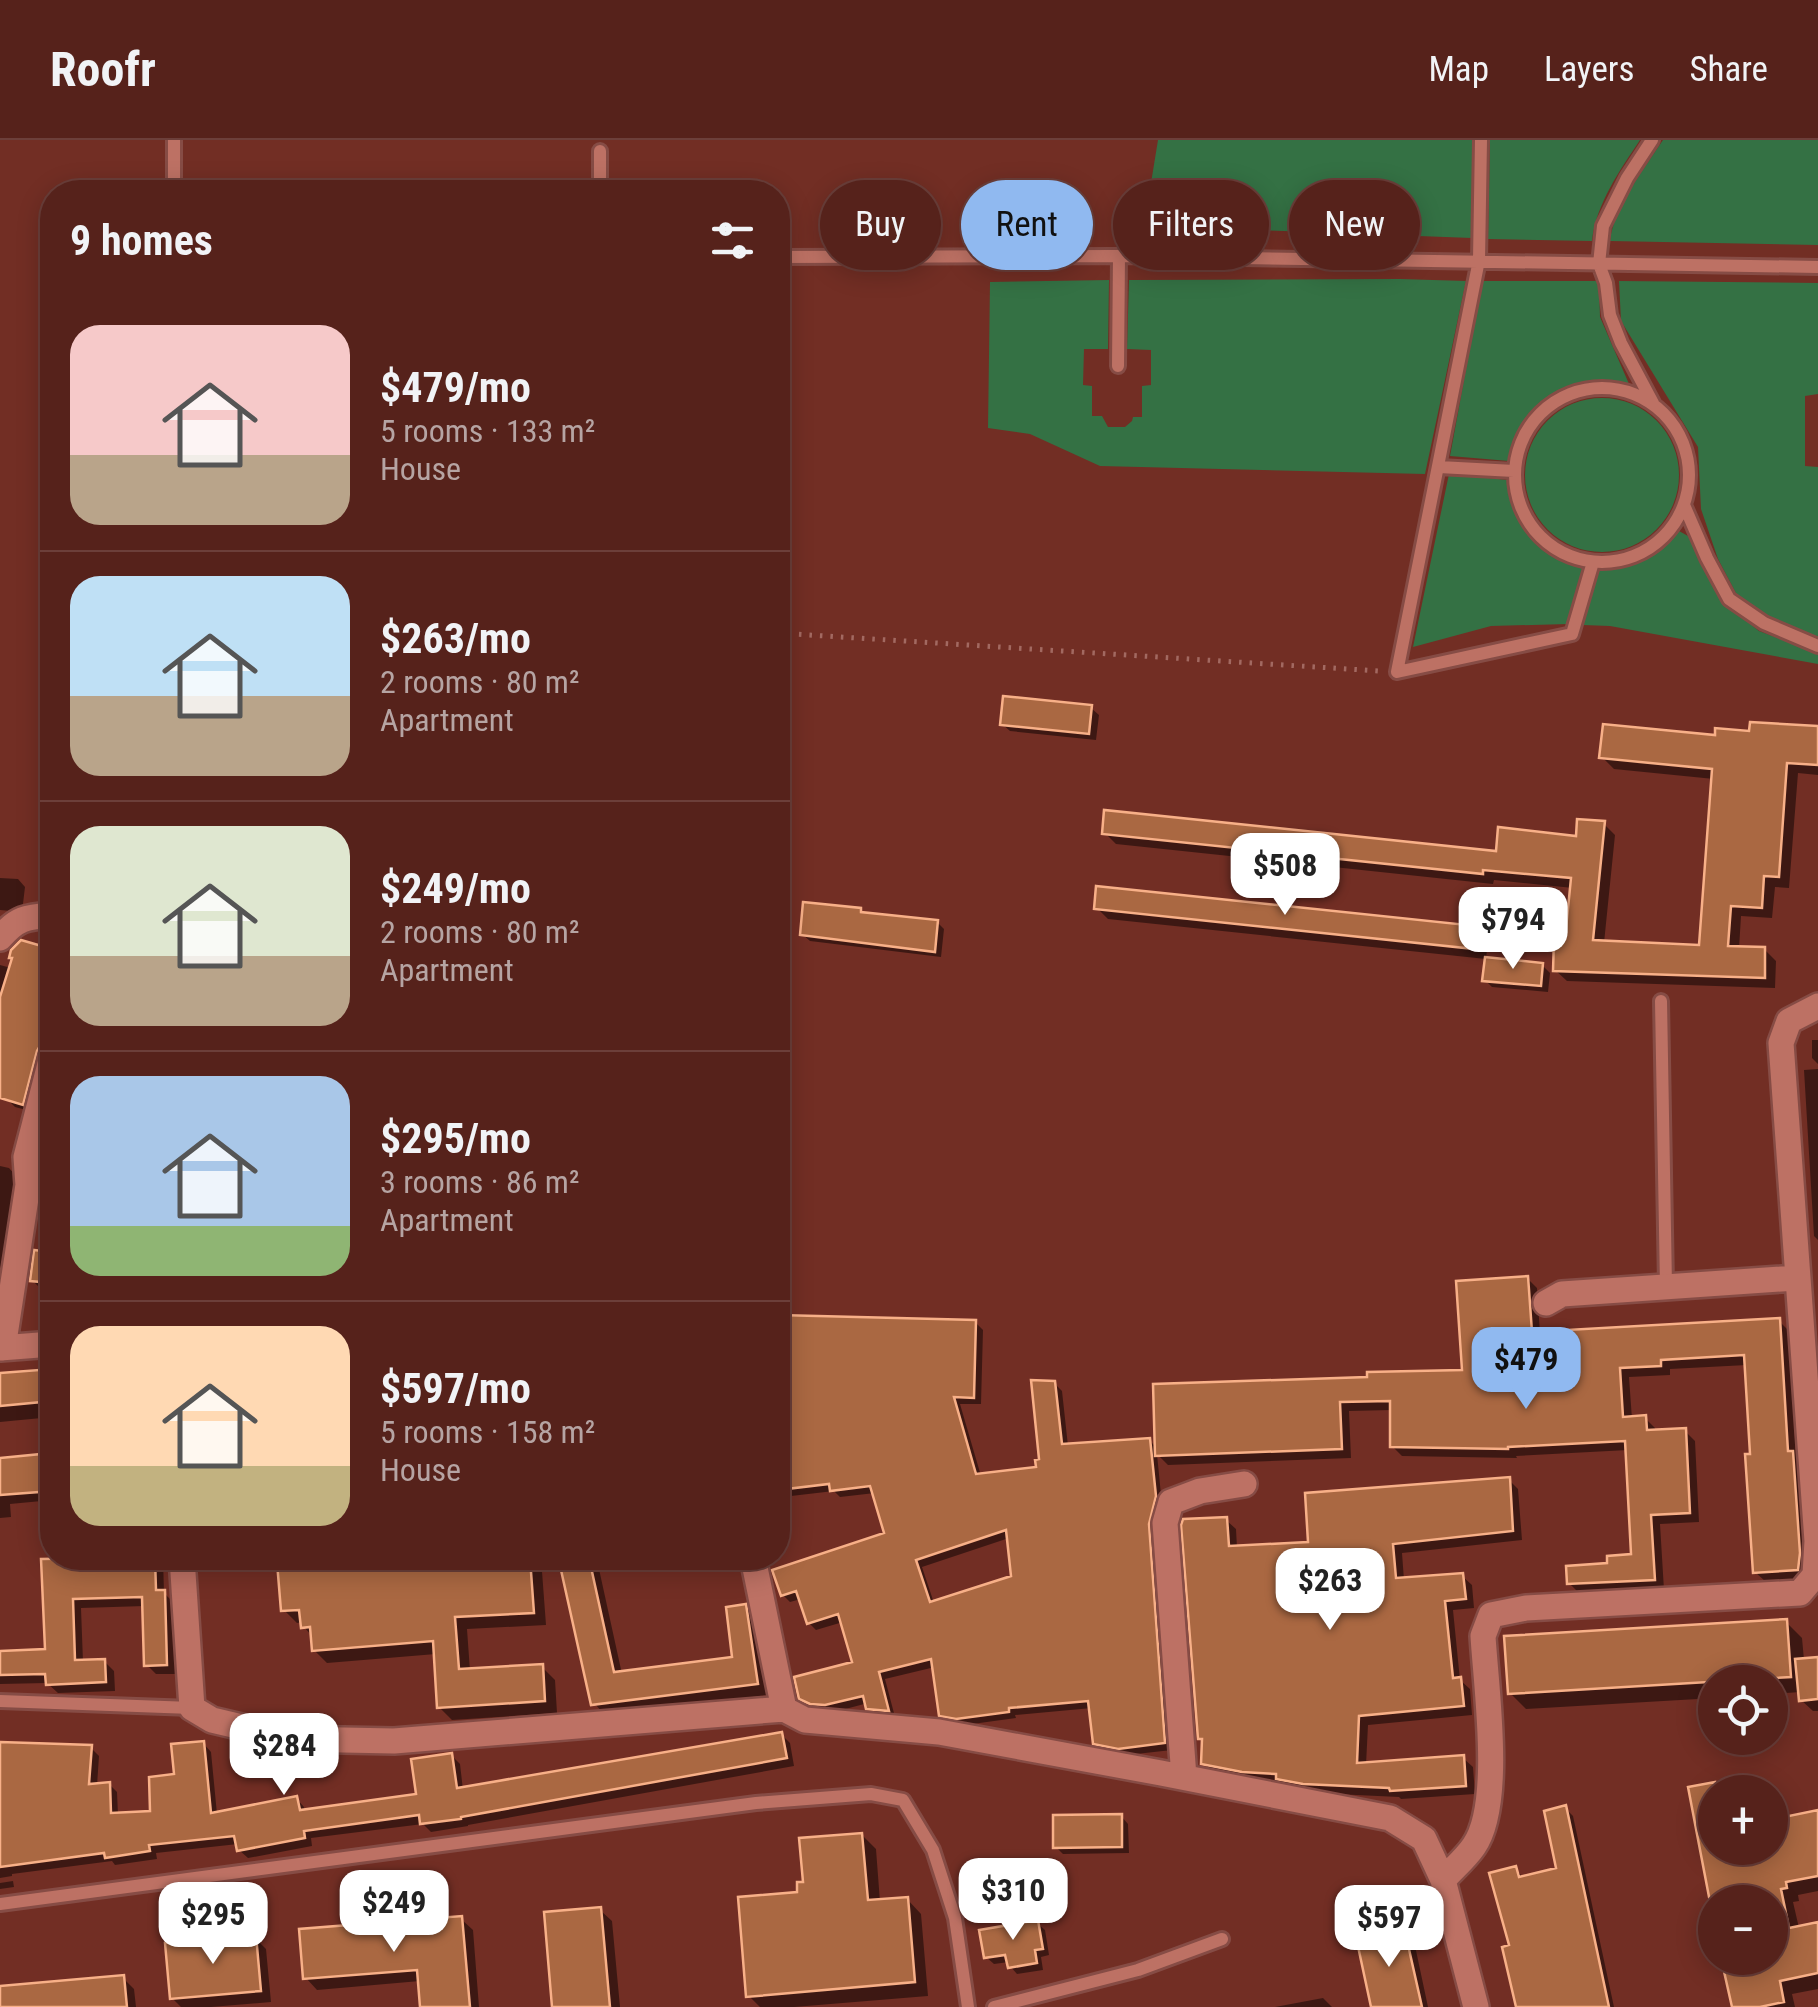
<!DOCTYPE html>
<html lang="en">
<head>
<meta charset="utf-8">
<style>
	:root { --surface:#56221b; --page:#5c2a24; --text:#f1f3f6; --muted:#b6a4a3; --line:#6c3f3a; --accent:#90b9f0 }
	body { margin:0; font-family:"Roboto Condensed",sans-serif; background:var(--page); color:var(--text); height:100vh; display:flex; flex-direction:column; font-size:38px; white-space:nowrap }
	* { box-sizing:border-box; margin:0 }
	p { font-size:32px; color:var(--muted) }
	.icon { flex:none; width:55px; height:55px; fill:none; stroke:currentColor; stroke-width:2; stroke-linecap:round; stroke-linejoin:round }
	.map { position:relative; flex:1; overflow:hidden }
	.panel { position:absolute; left:40px; top:40px; width:750px; height:1390px; display:flex; flex-direction:column; background:var(--surface); border-radius:40px; box-shadow:0 5px 25px #0003,0 0 0 2px var(--line) }
	.panel>* { flex:none }
	.hud { position:absolute; left:820px; top:40px; width:848px; height:90px; display:flex; gap:20px }
	.controls { position:absolute; left:1698px; top:1525px; display:grid; gap:20px }
	.controls a { display:grid; place-items:center; width:90px; height:90px; border-radius:50%; background:var(--surface); box-shadow:0 5px 25px #0003,0 0 0 2px var(--line); font-size:50px }
	.price { position:absolute; translate:-50% -85px; padding:0 22px; border-radius:20px; background:#fff; color:#222; font-size:32px; line-height:65px; filter:drop-shadow(0 2px 5px #0008) }
	.price::after { content:''; position:absolute; left:50%; top:60px; width:30px; height:22px; margin-left:-15px; background:inherit; clip-path:polygon(0 0,100% 0,50% 100%) }
	.price.active { background:var(--accent); color:#111 }
	ul { padding:0; list-style:none }
	li { display:flex; align-items:center; gap:30px; height:250px; padding:0 30px }
	li+li { border-top:2px solid var(--line) }
	li span { display:grid; place-items:center; flex:none; width:280px; height:200px; border-radius:30px; color:#555 }
	li>.icon { margin-inline-start:auto }
	span .icon { width:120px; height:120px; fill:#fffc; stroke-width:1 }
	li b { font-size:42px }
	h2 { display:flex; justify-content:space-between; align-items:center; height:120px; padding:0 30px; font-size:42px }
	.chip { padding:0 35px; border-radius:45px; background:var(--surface); box-shadow:0 5px 25px #0003,0 0 0 2px var(--line); font-size:35px; line-height:90px }
	.chip.active { background:var(--accent); color:#111 }
	header { display:flex; align-items:center; gap:60px; box-sizing:border-box; height:140px; padding:0 50px; background:var(--surface); border-bottom:2px solid var(--line) }
	header strong { font-size:48px }
	nav { display:flex; gap:55px; margin-inline-start:auto; font-size:35px }
	.map>svg:first-child { display:block }
	.green { fill:#347144 }
	.shadow { fill:#0007; fill-rule:evenodd }
	.building { fill:#aa6842; stroke:#f8b088; stroke-width:2.5; fill-rule:evenodd }
	.lines { fill:none; stroke-linecap:round; stroke-linejoin:round }
	.service-casing { stroke:#864c45; stroke-width:18 }
	.minor-casing { stroke:#864c45; stroke-width:30 }
	.path { stroke:#a26961; stroke-width:5; stroke-dasharray:2.5 8; stroke-linecap:butt }
	.service { stroke:#bd7164; stroke-width:12 }
	.minor { stroke:#bd7164; stroke-width:25 }
</style>
</head>
<body>
<header>
<strong>Roofr</strong>
<nav><a>Map</a><a>Layers</a><a>Share</a></nav>
</header>
<div class="map">
<svg width="1818" height="1867" viewBox="0 0 1818 1867">
	<rect width="100%" height="100%" fill="#722e24"/>
	<!-- green -->
	<path class="green" d="M1158,0h315l-1,98 -328,-12z
		M1490,0h150c-20,30 -44,64 -48,101l-104,-2z
		M1663,0h155v105l-208,-4c3,-32 35,-74 53,-101z
		M1400,139l66,2 -41,193 -325,-8 -70,-32 -42,-6 2,-146 119,-2 -1,69h-24l-1,36 9,1v30h10l6,11h17l7,-6 1,-4h9v-31l9,-1v-35l-24,-1 2,-69z
		M1482,141h117l1,36 29,67c-11,2 -21,-1 -32,-1 -44,0 -82,36 -88,78l-59,-5z
		M1619,141l199,2v111l-13,2v70l13,1v171l-50,-19 -29,-20 -21,-40 -17,-50 -3,-62 -77,-126z
		M1525 335a77 77 0 1 1 154 0a77 77 0 1 1-154 0Z
		M1449,334l59,6 7,33 18,26 27,20 25,6 -17,59 -77,2 -78,21z
		M1679,391l9,5 37,67 34,28 59,22v11l-208,-38 -27,-1 16,-59c37,-1 54,-10 80,-35z"/>
	<!-- shadow -->
	<path class="shadow" d="M1091,568l8,7 -3,25 -86,-9 -8,-7z
		M1818,588v47l-20,-2 -9,115 -14,-1 -3,31 -31,-2 -2,33h25l12,12 -1,27 -208,-7 -12,-11 13,-29 5,-53 -79,-8 -1,4 -377,-40 -11,-11 393,21 80,-16 26,-14 11,11 -11,108 98,5 12,-169 -100,-10 -12,-12 115,-19z
		M0,738l18,1 7,8 -3,25 -22,-2z
		M1097,768l379,21 12,11 -2,19 -378,-40z
		M860,770l4,4 73,8 7,7 -3,28 -131,-16 -8,-7z
		M0,825l52,14v71l-22,61 -15,-4 -8,-8 -7,-51z
		M1542,825l8,8 -2,19 -56,-5 -7,-7z
		M1812,900h6v24l-6,-6z
		M1818,929v171l-4,-4 -10,-166z
		M0,1026l9,2 8,9 1,19 -18,74z
		M37,1113l15,2v37l-9,-1 -11,-11z
		M1527,1138l10,10 3,46 239,-13 10,10 7,126 6,6 6,115 -42,4 -11,-10 -8,-207 -77,4v6l-41,2 3,42 13,-1 10,10v4l30,-1 10,10 4,81 -39,2 4,66 -85,3 -10,-10 64,-26 -5,-107 -112,6 1,2 -115,-2 -10,-10v-36l-43,1 2,47 -183,7 -11,-11 5,51 10,245 -45,5 -23,-4 -8,-8 -4,-35 -77,7 1,3 -51,7 -16,-3 -7,-7 -7,-48 -50,12 10,38 -18,-1 -9,-13 -34,9 -15,-1 -18,-14 54,-33 -12,-42 -27,8 -7,-7 -8,-24 -11,3 -7,-7 104,-61 -12,-41 -35,4 -6,-6 -43,5 1,8 -14,2v-189l197,5 8,8 -2,74h-21l21,72 57,-7 4,-8 12,-78 8,8 6,55 81,-6 9,9 -2,-63 309,-13zM1009,1398l4,40 -79,25 -12,-36z
		M52,1231v46l-52,5v-46z
		M52,1316v44l-42,4 1,13 -11,1v-52l13,-7z
		M1509,1340l9,9 4,51 -120,13 2,27 58,-4 10,9 2,23 -21,2 7,70 10,9 2,26 -104,10 -2,40 97,-7 10,9 2,27 -74,5 -2,-2 -85,-4 -26,-5 -6,-6 -29,-1 -40,-8 -9,-10 1,-20 -5,-5 26,-218 10,9 1,19 74,-3z
		M102,1418h61l1,35 9,9 3,72h-20l-9,-9 -2,-59 -64,2 2,54 21,-1 10,10 1,20 -57,2 -11,-10 -47,1v-31l47,-1 -3,-90 58,-2z
		M297,1418h244l5,67 -79,4 3,42 72,-4 13,13 2,33 -105,7 -13,-13 -3,-53 -109,9 -13,-13 -1,-13 -10,-11v-4l-6,1 -13,-13z
		M588,1418l11,11 23,105 113,-15 10,-52 12,11 12,77 -164,20 -11,-12 -32,-140z
		M1786,1482l16,16 2,22 14,-1v52h-5l-12,-11v-8l-31,2v-12h-55v16l-189,11 -16,-16z
		M781,1594l9,9 4,23 -326,59v1l-37,6 -8,-8 -112,14 1,8 -64,12 -9,-8 -1,-6 -82,9 1,6 -42,6 -3,-4 -100,13v2l-12,2v-135l91,5 8,8 -2,30 12,-2 8,8 1,23 34,-1 25,-38 26,-33 8,9 6,62 79,-16 8,9 1,5 114,-16 33,-40 8,8 3,26z
		M1736,1640l13,12h-34v56h55v-32l6,5 42,-8v78l-20,4 1,6 -6,1 6,26 19,-3v64l-26,5 3,13h-61l-10,-49h46v-56h-55v12l-25,-125z
		M1565,1668l8,8 41,191h-95l-7,-60 3,-78 9,9 34,-9z
		M1121,1676l7,8 1,29 -66,1 -7,-7z
		M862,1695l14,14 4,53 27,-3 14,15 7,82 -134,11h-34l-11,-11 57,-112z
		M13,1741l1,6 -14,2v-6z
		M600,1770l12,11 8,86h-65z
		M461,1779l12,11 6,77h-56l-3,-26 -103,9 -11,-12z
		M1037,1783l8,7 4,25 -8,2 2,13 -26,4 -7,-8 -1,-4 -15,2 -8,-7z
		M1403,1790l11,11 14,66h-55z
		M255,1798l11,11 5,53 -60,5h-30l-9,-9z
		M123,1838l11,11 2,18h-136v-18z
		M1323,1858l9,9h-57z"/>
	<!-- building -->
	<path class="building" d="M1003,556l89,9 -3,29 -89,-9z
		M1750,582l68,4v39l-31,-2 -8,114 -15,-1 -2,32 -31,-2 -3,40 37,1v31l-212,-7 1,-33 11,1 6,-61 -88,-8v4l-381,-40 2,-24 392,41 2,-24 78,9 1,-17 28,2 -12,119 106,5 13,-176 -113,-11 4,-34 112,11v-7l34,3z
		M1096,746l381,40 -2,23 -381,-40z
		M803,762l58,6v4l77,8 -3,32 -135,-17z
		M21,800l31,9v91l-11,4 -4,7 -14,54 -23,-7v-101l12,-39h-3l2,-8z
		M1485,817l58,6 -2,23 -59,-5z
		M34,1110l18,2v31l-22,-2z
		M1528,1136l4,56 248,-14 8,133h5l7,102 -2,17 -45,3 -8,-119h5l-6,-99 -83,5v6l-41,2 3,49 23,-2 1,15 39,-2 4,85 -39,2 4,65 -88,4 -1,-18 41,-3v-7l24,-2 -6,-113 -117,6v2l-118,-2v-46l-50,1 2,47 -187,7 -2,-72 214,-7v-5l95,-2 -6,-89z
		M778,1175l198,5 -2,78 -20,-1 22,77 60,-7 -1,-7 4,-1 -8,-79 24,1 7,63 88,-6 6,58 -7,28 16,219 -47,6 -25,-5 -5,-43 -79,7v4l-53,7 -17,-3 -8,-57 -52,13 10,39 -23,-2 -3,-13 -38,9 -15,-1 -11,-5 -5,-22 58,-15 -14,-48 -31,10 -11,-33 -15,5 -9,-26 112,-37 -14,-47 -40,5 -1,-7 -51,6zM1006,1390l5,46 -81,26 -14,-42z
		M52,1229v32l-52,5v-33z
		M52,1313v38l-52,4v-37z
		M1510,1337l3,54 -120,13 3,34 67,-5 3,26 -21,2 8,77 8,-1 3,29 -105,10 -2,47 107,-8 2,31 -76,5 -1,-3 -86,-4 -27,-5v-5l-34,-2 -41,-8 1,-25h-4l-17,-214 2,-6 44,-2 2,29 79,-4 -3,-49z
		M102,1418h53l1,32h9l2,75 -23,1 -2,-69 -69,2 2,61 30,-1 1,23 -60,3 -1,-11 -45,1v-24l45,-2 -4,-90z
		M294,1418h236l4,55 -79,4 4,52 84,-5 2,37 -108,7 -4,-67 -121,10 -2,-24 -9,1 -2,-18 -18,1 -4,-49 18,-2z
		M576,1418h13l25,114 118,-15 -6,-50 20,-3 12,80 -167,21 -32,-144z
		M1787,1479l4,58 -283,17 -4,-58z
		M1818,1517v42l-19,2 -4,-42z
		M782,1592l5,26 -326,59v2l-41,5 -1,-9 -115,16 1,7 -68,13 -3,-15 -85,9 1,6 -45,7 -1,-5 -104,14v-125l92,3 -3,39 21,-2 1,31 39,-2 -1,-34 25,-3 -3,-30 33,-3 7,72 86,-17 3,14 116,-16 -5,-35 41,-6 5,35z
		M1715,1642v66h55v-28l48,-10v66l-32,6 1,6 -6,1 8,39 29,-6v51l-38,8 4,21 -24,5h-28l-11,-49h49v-56h-60l-22,-115z
		M1566,1665l43,202h-93l-14,-60 7,-2 -20,-72 27,-7 3,11 37,-9 -12,-57z
		M1122,1674v33l-69,1v-33z
		M862,1693l6,67 40,-3 7,85 -169,15 -8,-100 59,-5v-10h6l-4,-44z
		M601,1767l9,100h-58l-8,-95z
		M462,1776l8,91h-50l-3,-37 -114,9 -4,-50z
		M1038,1780l5,29 -8,1 2,13 -29,5 -3,-13 -21,3 -5,-28z
		M1404,1787l18,80h-51l-15,-70z
		M256,1795l5,56 -91,8 -5,-56z
		M124,1835l3,32h-127v-21z"/>
	<g class="lines">
		<!-- service casing -->
		<g class="service-casing">
			<path id="service" d="M1481,0l-2,120 -82,412 175,-38 21,-72
				M1652,0l-25,38 -24,48 -4,38 7,19 4,32 11,28 32,60
				M174,52v-52
				M600,52v-41
				M778,117l341,-1 699,11
				M1118,226l1,-110
				M1515 335a87 87 0 1 1 174 0a87 87 0 1 1-174 0Z
				M1439,327l75,4
				M1684,365l23,53 22,41 35,24 54,23
				M1661,861l5,285
				M0,1561l192,7
				M0,1764l756,-101 115,-9 32,6 30,50 22,68 13,89
				M994,1867l144,-37 84,-31"/>
		</g>
		<!-- minor casing -->
		<g class="minor-casing">
			<path id="minor" d="M0,798c17,-20 26,-21 52,-23
				M1546,1163l16,-9 234,-16
				M0,1208l52,-4
				M3,1208l25,-163 -2,-28 26,-101
				M182,1418l10,150 20,12 81,19 101,2 390,-32 21,11 134,12 222,41 229,45 34,21 19,41 33,127
				M753,1418l31,151
				M1184,1637l-19,-254 6,-21 29,-11 44,-7
				M1443,1740c10,-11 23,-22 31,-34 29,-42 12,-158 9,-210l8,-21 35,-7 274,-15 15,-18 2,-34 -36,-498 8,-22 29,-15"/>
		</g>
		<!-- path -->
		<path class="path" d="M778,493l601,38"/>
		<!-- service -->
		<use href="#service" class="service"/>
		<!-- minor -->
		<use href="#minor" class="minor"/>
	</g>
</svg>
<div class="controls">
<a><svg class="icon" aria-label="locate" viewBox="0 0 24 24"><circle cx="12" cy="12" r="6"/><path d="M12 2v4M12 18v4M2 12h4M18 12h4"/></svg></a>
<a>+</a>
<a>−</a>
</div>
<b class="price" style="left:1285px;top:778px">$508</b>
<b class="price" style="left:1513px;top:832px">$794</b>
<b class="price active" style="left:1526px;top:1272px">$479</b>
<b class="price" style="left:1330px;top:1493px">$263</b>
<b class="price" style="left:284px;top:1658px">$284</b>
<b class="price" style="left:1013px;top:1803px">$310</b>
<b class="price" style="left:394px;top:1815px">$249</b>
<b class="price" style="left:213px;top:1827px">$295</b>
<b class="price" style="left:1389px;top:1830px">$597</b>
<div class="hud">
<a class="chip">Buy</a>
<a class="chip active">Rent</a>
<a class="chip">Filters</a>
<a class="chip">New</a>
</div>
<section class="panel">
<h2>9 homes<svg class="icon" aria-label="filters" viewBox="0 0 24 24"><path d="M4 7h16M4 17h16"/><circle cx="9" cy="7" r="2"/><circle cx="15" cy="17" r="2"/></svg></h2>
<ul>
<li><span style="background:linear-gradient(#f6c9c9 65%,#b9a48a 0)"><svg class="icon" aria-label="home" viewBox="0 0 24 24"><path d="M3 11l9-7 9 7M6 9v11h12V9"/></svg></span><div><b>$479/mo</b><p>5 rooms · 133 m²</p><p>House</p></div></li>
<li><span style="background:linear-gradient(#bfe0f5 60%,#b9a48a 0)"><svg class="icon" aria-label="home" viewBox="0 0 24 24"><path d="M3 11l9-7 9 7M6 9v11h12V9"/></svg></span><div><b>$263/mo</b><p>2 rooms · 80 m²</p><p>Apartment</p></div></li>
<li><span style="background:linear-gradient(#dfe7d0 65%,#b9a48a 0)"><svg class="icon" aria-label="home" viewBox="0 0 24 24"><path d="M3 11l9-7 9 7M6 9v11h12V9"/></svg></span><div><b>$249/mo</b><p>2 rooms · 80 m²</p><p>Apartment</p></div></li>
<li><span style="background:linear-gradient(#a9c7e8 75%,#8fb573 0)"><svg class="icon" aria-label="home" viewBox="0 0 24 24"><path d="M3 11l9-7 9 7M6 9v11h12V9"/></svg></span><div><b>$295/mo</b><p>3 rooms · 86 m²</p><p>Apartment</p></div></li>
<li><span style="background:linear-gradient(#ffd9b3 70%,#c2b280 0)"><svg class="icon" aria-label="home" viewBox="0 0 24 24"><path d="M3 11l9-7 9 7M6 9v11h12V9"/></svg></span><div><b>$597/mo</b><p>5 rooms · 158 m²</p><p>House</p></div></li>
</ul>
</section>
</div>
</body>
</html>
